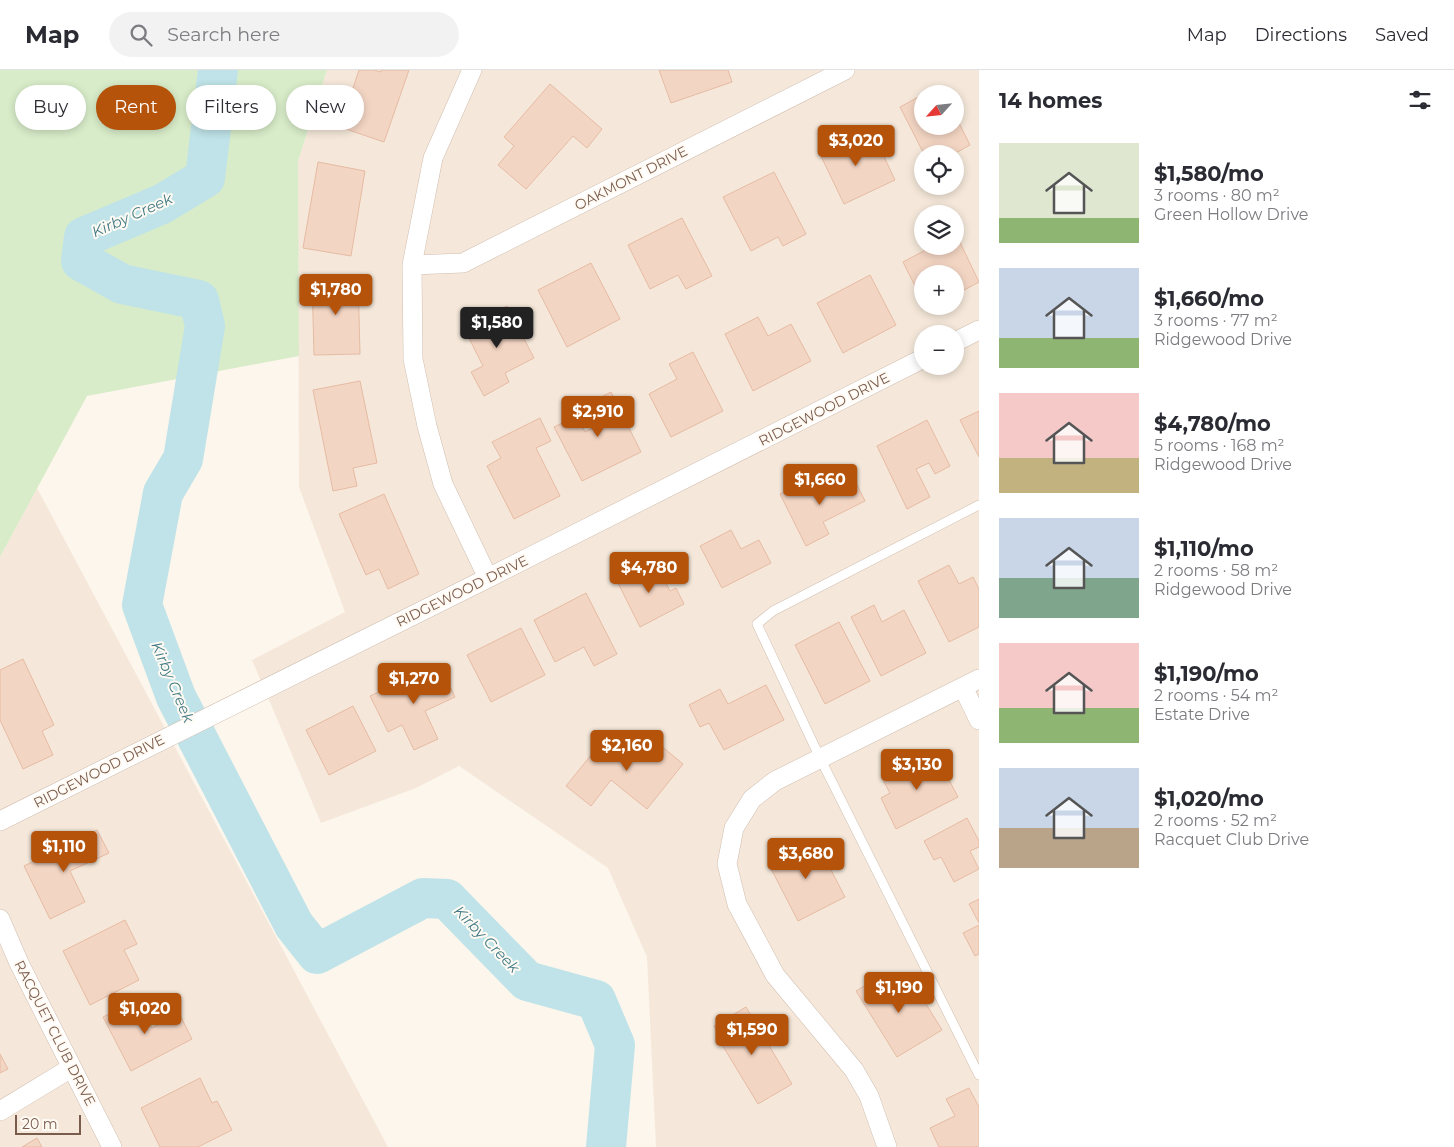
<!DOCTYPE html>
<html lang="en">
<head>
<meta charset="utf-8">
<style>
	:root { --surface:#fff; --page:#f2f2f3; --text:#2b2b33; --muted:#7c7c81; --line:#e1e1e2; --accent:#b45309 }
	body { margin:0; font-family:Montserrat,sans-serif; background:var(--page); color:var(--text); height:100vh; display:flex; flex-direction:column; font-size:19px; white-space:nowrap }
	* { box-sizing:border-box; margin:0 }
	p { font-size:16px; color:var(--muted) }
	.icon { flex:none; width:28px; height:28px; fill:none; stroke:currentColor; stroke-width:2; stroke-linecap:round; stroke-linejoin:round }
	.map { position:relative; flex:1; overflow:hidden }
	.side { display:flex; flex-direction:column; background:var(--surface); width:475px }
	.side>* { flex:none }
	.top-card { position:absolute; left:15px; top:15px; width:475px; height:45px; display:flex; gap:10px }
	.needle { width:32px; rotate:243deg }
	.tools { position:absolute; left:914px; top:15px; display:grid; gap:10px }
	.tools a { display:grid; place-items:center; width:50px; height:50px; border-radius:50%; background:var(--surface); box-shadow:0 2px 8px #0003; font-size:25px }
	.scale { position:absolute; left:15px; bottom:12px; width:66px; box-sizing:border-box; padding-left:5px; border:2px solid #7a5c4d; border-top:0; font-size:14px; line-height:18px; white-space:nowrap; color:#7a5c4d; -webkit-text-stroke:4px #fffaf3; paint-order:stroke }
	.price { position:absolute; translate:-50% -42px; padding:0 11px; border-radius:5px; background:var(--accent); color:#fff; font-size:16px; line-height:32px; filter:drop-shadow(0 1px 2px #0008) }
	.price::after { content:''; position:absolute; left:50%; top:30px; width:15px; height:11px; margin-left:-8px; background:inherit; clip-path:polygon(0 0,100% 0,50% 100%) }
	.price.active { background:#222; color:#fff }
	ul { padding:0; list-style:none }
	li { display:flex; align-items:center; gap:15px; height:125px; padding:0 20px }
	li span { display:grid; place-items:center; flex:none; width:140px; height:100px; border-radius:0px; color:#555 }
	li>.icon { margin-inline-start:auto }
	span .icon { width:60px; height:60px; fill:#fffc; stroke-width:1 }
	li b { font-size:21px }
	h2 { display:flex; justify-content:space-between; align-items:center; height:60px; padding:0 20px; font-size:21px }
	.pill { padding:0 18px; border-radius:22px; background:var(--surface); box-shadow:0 2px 8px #0003; font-size:18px; line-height:45px }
	.pill.active { background:var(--accent); color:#fff }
	header { display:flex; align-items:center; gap:30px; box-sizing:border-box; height:70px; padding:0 25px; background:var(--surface); border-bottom:1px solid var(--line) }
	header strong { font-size:24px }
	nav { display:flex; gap:28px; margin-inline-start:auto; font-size:18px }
	.search { width:350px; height:45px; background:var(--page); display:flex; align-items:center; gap:12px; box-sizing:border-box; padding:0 18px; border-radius:28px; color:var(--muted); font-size:19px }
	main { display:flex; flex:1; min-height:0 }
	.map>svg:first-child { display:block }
	.residential { fill:#f5e8da; fill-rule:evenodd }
	.green { fill:#d8ecc9 }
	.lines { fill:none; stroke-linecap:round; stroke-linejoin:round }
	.river { stroke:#bfe3e8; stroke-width:40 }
	.building { fill:#f3d5c3; stroke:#e6bba3 }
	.service-casing { stroke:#d1beb0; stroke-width:10 }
	.minor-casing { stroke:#d1beb0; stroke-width:20 }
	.service { stroke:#fff; stroke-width:9 }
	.minor { stroke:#fff; stroke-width:19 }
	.labels { text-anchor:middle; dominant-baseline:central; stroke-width:4; stroke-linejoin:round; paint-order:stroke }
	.street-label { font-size:14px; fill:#7a5c4d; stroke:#fffaf3 }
	.water-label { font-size:15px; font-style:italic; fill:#437c86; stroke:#fffaf3 }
</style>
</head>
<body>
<header>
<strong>Map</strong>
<div class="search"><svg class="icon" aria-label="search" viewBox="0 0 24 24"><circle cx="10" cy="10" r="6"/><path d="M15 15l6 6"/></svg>Search here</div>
<nav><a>Map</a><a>Directions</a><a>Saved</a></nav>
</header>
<main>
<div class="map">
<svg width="979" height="1077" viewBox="0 0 979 1077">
	<rect width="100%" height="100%" fill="#fdf6ec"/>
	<!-- residential -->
	<path class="residential" d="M327,0h652v1077h-323l-9,-190 -39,-89 -149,-102 -43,22 -95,35 -69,-163 93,-48 -46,-125 -1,-326zM922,24h33v32h-33zM922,84h33v32h-33zM922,144h33v32h-33zM922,204h33v32h-33zM922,264h33v32h-33z
		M37,418l351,659h-388v-590z"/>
	<!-- green -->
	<path class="green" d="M0,0h327l-29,91 1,195 -212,40 -87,161z"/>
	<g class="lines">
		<!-- river -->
		<path class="river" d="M218,0l-13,108 -43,26 -78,33 -3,24 41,23 77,16 6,26 -22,133 -20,34 -21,112 34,92 118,228 23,29 106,-56 24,1 80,82 69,19 19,45 -9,102"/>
	</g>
	<!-- building -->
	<path class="building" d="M359,0h15l7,2v-2h28l-25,72 -44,-15z
		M659,0h69l4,12 -61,21z
		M550,14l52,45 -15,19 -14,-12 -47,53 -28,-24 16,-19 -10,-9z
		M940,16l4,8h-18z
		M922,25v31h33v-11l15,30 -16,9h-30l-24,-47z
		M859,60l11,21 9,-5 16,34 -51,24 -26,-54z
		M318,92l47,9 -14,85 -48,-8z
		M774,102l32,62 -23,12 -5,-9 -27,14 -28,-54z
		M682,148l30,58 -26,13 -8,-14 -28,14 -22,-44z
		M956,164l23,48 -24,13v-21h-33v26l-19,-38 30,-16h22z
		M591,193l29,56 -53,28 -29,-57z
		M870,205l26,50 -53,28 -26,-50z
		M358,207l2,77 -46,1 -2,-77z
		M507,236l27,52 -29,15 4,9 -25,14 -13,-24 12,-6 -19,-38z
		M758,247l10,19 23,-12 20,37 -58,30 -28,-57z
		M693,282l30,59 -52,26 -22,-43 28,-15 -8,-15z
		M360,311l17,82 -24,5 4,18 -24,5 -20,-101z
		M611,322l30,60 -59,29 -28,-54 23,-11 8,16 9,-5 -10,-21z
		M979,341v46l-19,-37z
		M540,348l11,23 -15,7 24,48 -46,23 -27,-53 14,-8 -9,-16z
		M927,350l23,46 -15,8 -6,-11 -13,6 14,28 -23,12 -30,-63z
		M852,405l13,26 -42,21 6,12 -23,12 -26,-52 27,-13 7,14z
		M384,424l35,80 -31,15 -9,-20 -13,6 -27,-61z
		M731,460l10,19 18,-9 12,23 -49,25 -22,-42z
		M655,492l15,29 6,-3 8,16 -44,23 -23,-46z
		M949,495l10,19 14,-7 6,12v38l-30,15 -31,-61z
		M586,523l31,61 -23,12 -10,-19 -29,15 -21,-42z
		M874,535l8,17 22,-12 22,43 -45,23 -30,-59z
		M839,552l31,59 -45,23 -30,-59z
		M521,558l24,47 -54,27 -24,-47z
		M23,589l31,66 -12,6 11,24 -30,14 -23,-49v-50z
		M439,594l16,33 -30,14 13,28 -24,11 -12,-25 -14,7 -18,-36z
		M766,615l18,35 -60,30 -15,-27 -9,4 -11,-22 31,-16 8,15z
		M353,636l23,45 -47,24 -23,-45z
		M642,660l41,34 -36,45 -36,-29 -20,26 -25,-20 34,-42 18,15z
		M935,683l23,44 -62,32 -15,-31 9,-5 -7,-13z
		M967,748l12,23v6l-9,4 9,18 -25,13 -13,-25 -7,3 -10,-19z
		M97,760l12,23 -39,18 15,31 -35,17 -26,-53z
		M815,769l30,58 -47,24 -30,-58z
		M979,829v24l-10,-19z
		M125,850l12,24 -13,6 15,30 -49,25 -27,-54z
		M979,855v29l-4,2 -12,-23z
		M884,904l10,17 18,-10 30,49 -45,27 -41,-66z
		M137,930l15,28 27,-15 13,26 -61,32 -28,-54z
		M746,937l46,77 -34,20 -37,-61 2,-1 -9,-16z
		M0,984l8,15 -8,4z
		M200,1008l12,25 5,-2 15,29 -34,17h-38l-19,-39z
		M969,1018l10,19v40h-40l-9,-19 25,-12 -9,-17z
		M37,1068l5,9h-20z"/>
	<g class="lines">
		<!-- service casing -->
		<g class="service-casing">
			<path id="service" d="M979,435l-206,106 -16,13 63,134 159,317"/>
		</g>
		<!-- minor casing -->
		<g class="minor-casing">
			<path id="minor" d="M472,0l-39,88 -21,107 1,94 14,67 16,58 45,94
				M412,195l51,-2 382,-193
				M955,272l24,-12
				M963,617l16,33
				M0,751l488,-243 434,-219
				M0,849l19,44 93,184
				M0,1041l71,-43
				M887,1077l-18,-51 -15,-26 -79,-95 -38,-71 -10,-40 7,-36 18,-29 23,-18 204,-102"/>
		</g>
		<!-- service -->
		<use href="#service" class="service"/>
		<!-- minor -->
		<use href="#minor" class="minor"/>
	</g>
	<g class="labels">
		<!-- street labels -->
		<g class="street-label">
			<text transform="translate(631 108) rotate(-27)">OAKMONT DRIVE</text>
			<text transform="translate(824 339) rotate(-27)">RIDGEWOOD DRIVE</text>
			<text transform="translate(462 521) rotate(-26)">RIDGEWOOD DRIVE</text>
			<text transform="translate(99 701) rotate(-27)">RIDGEWOOD DRIVE</text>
			<text transform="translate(55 963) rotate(63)">RACQUET CLUB DRIVE</text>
		</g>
		<!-- water labels -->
		<g class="water-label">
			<text transform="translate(132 145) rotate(-24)">Kirby Creek</text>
			<text transform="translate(173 612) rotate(67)">Kirby Creek</text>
			<text transform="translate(487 869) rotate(46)">Kirby Creek</text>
		</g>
	</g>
</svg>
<div class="tools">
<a><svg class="needle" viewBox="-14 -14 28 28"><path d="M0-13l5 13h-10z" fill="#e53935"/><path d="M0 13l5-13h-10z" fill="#7c7c81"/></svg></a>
<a><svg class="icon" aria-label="locate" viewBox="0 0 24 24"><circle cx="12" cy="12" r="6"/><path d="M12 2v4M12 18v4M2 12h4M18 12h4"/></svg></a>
<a><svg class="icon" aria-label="layers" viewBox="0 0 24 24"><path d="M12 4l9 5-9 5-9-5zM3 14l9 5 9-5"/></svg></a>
<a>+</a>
<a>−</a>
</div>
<div class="scale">20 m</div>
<b class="price" style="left:856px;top:97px">$3,020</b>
<b class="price" style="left:336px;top:246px">$1,780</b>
<b class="price active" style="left:497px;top:279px">$1,580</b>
<b class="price" style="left:598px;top:368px">$2,910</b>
<b class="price" style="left:820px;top:436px">$1,660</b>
<b class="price" style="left:649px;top:524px">$4,780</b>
<b class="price" style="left:414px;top:635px">$1,270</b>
<b class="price" style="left:627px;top:702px">$2,160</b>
<b class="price" style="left:917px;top:721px">$3,130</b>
<b class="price" style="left:64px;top:803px">$1,110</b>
<b class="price" style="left:806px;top:810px">$3,680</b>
<b class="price" style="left:899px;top:944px">$1,190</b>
<b class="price" style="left:145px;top:965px">$1,020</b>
<b class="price" style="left:752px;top:986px">$1,590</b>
<div class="top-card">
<a class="pill">Buy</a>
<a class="pill active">Rent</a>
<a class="pill">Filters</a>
<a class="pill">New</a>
</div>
</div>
<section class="side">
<h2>14 homes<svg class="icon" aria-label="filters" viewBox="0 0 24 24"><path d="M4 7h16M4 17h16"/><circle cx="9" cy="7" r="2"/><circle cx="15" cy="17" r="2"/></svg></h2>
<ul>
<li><span style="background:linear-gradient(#dfe7d0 75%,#8fb573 0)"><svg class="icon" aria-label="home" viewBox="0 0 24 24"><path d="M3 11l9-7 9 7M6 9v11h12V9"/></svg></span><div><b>$1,580/mo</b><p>3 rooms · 80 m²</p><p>Green Hollow Drive</p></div></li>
<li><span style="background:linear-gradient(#c9d6e8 70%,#8fb573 0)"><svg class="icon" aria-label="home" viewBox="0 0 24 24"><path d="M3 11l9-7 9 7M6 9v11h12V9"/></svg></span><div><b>$1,660/mo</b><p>3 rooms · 77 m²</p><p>Ridgewood Drive</p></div></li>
<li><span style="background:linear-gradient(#f6c9c9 65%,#c2b280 0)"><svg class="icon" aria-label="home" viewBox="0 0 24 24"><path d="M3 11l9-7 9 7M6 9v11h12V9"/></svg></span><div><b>$4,780/mo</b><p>5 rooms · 168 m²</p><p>Ridgewood Drive</p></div></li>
<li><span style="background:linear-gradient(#c9d6e8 60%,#7fa58c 0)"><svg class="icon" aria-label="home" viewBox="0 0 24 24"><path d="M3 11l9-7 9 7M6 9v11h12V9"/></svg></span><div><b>$1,110/mo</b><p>2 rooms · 58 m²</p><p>Ridgewood Drive</p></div></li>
<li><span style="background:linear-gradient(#f6c9c9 65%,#8fb573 0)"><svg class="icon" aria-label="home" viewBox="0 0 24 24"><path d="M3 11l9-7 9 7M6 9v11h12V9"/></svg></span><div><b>$1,190/mo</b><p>2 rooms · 54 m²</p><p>Estate Drive</p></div></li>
<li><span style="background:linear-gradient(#c9d6e8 60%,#b9a48a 0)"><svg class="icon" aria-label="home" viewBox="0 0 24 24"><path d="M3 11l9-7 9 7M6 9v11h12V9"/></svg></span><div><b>$1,020/mo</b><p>2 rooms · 52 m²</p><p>Racquet Club Drive</p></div></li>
</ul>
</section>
</main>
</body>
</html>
